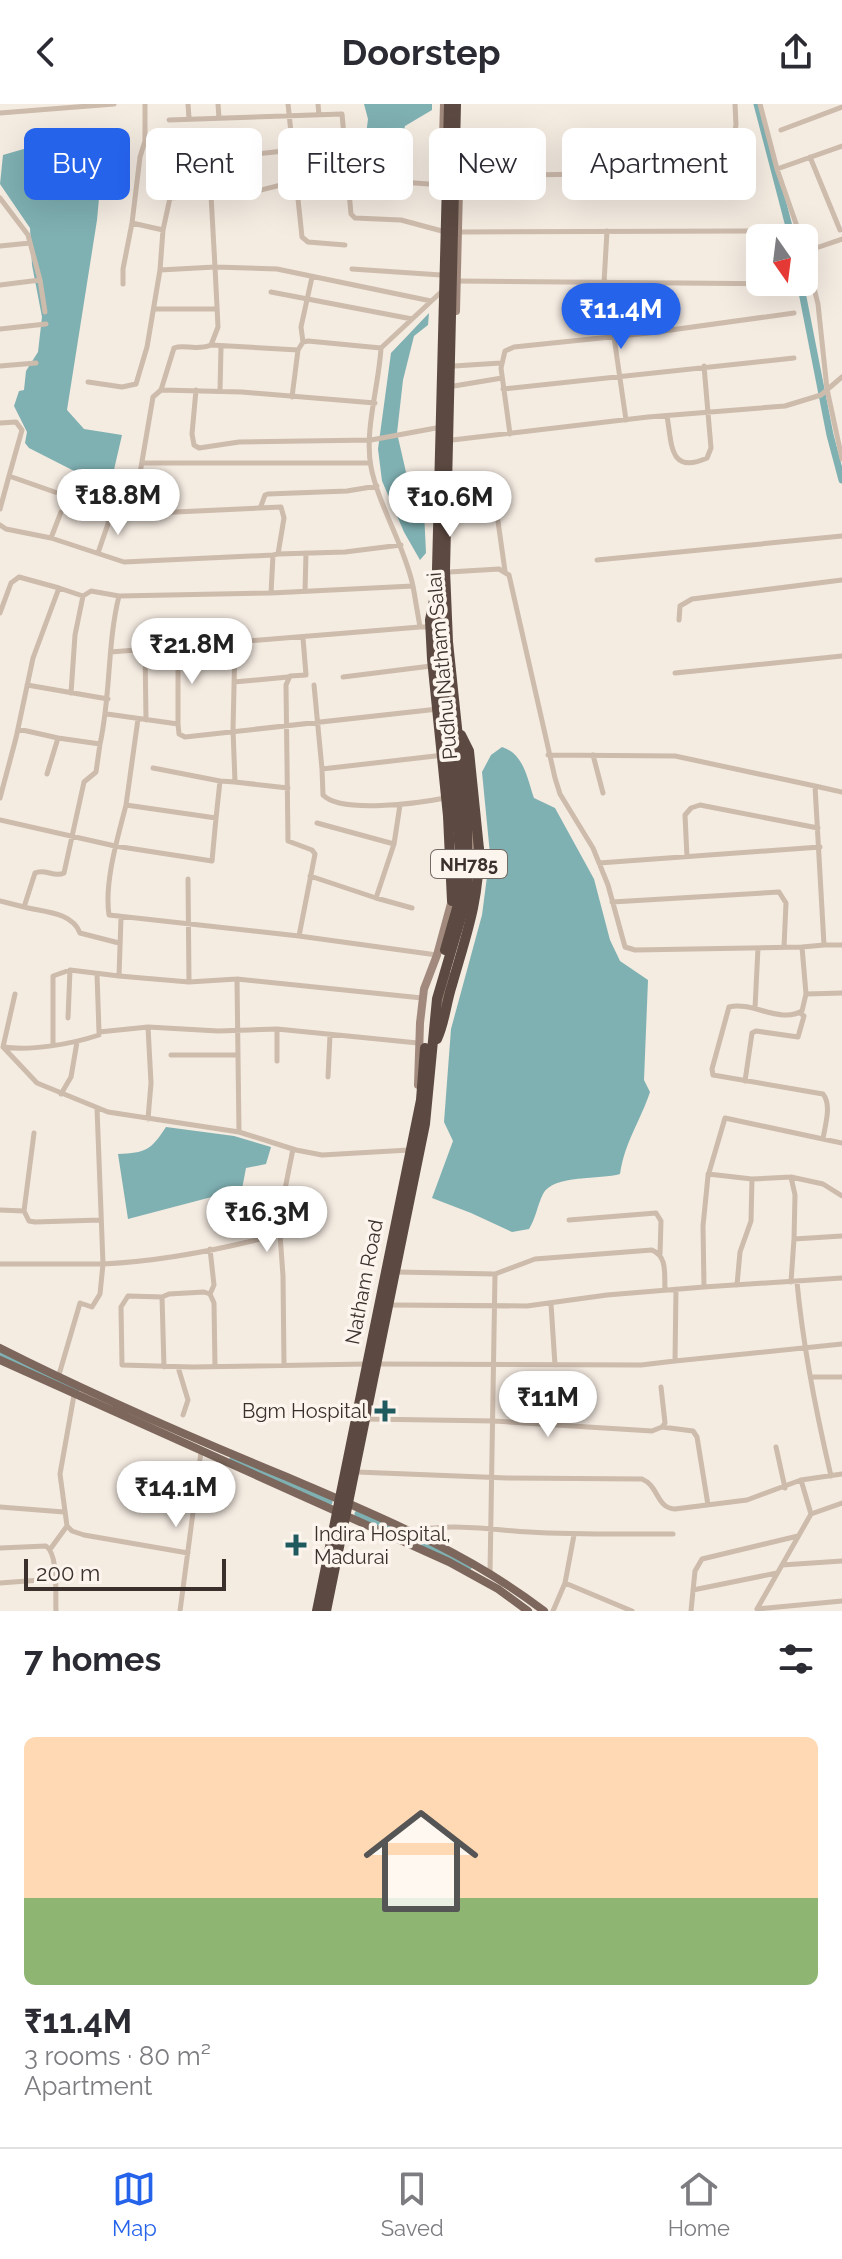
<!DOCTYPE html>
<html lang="en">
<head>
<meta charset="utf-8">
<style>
	:root { --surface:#fff; --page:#f7f7f7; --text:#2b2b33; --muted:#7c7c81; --line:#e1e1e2; --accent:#2563eb }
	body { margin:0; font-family:Raleway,sans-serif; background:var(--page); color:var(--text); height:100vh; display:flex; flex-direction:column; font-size:30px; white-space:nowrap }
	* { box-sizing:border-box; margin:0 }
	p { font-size:26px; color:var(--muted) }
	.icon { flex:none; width:44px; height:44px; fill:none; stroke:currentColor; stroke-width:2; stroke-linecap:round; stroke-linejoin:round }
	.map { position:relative; height:1507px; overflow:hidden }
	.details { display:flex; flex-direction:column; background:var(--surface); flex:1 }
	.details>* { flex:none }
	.banner { position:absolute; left:24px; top:24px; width:794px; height:72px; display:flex; gap:16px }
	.needle { width:52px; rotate:166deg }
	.fabs { position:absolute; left:746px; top:120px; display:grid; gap:16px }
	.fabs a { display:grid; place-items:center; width:72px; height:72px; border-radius:12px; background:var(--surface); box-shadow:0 8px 32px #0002; font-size:40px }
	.scale { position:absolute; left:24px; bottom:20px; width:202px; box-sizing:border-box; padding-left:8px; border:4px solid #3b302b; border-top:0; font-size:22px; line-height:28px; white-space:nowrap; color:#3b302b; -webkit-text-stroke:6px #fbf5ee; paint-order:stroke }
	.price { position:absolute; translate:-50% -68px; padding:0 18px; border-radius:28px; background:#fff; color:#222; font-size:26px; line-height:52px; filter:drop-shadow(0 2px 4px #0008) }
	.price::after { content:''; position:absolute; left:50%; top:48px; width:24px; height:18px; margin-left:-12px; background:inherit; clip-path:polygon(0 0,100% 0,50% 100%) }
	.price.current { background:var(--accent); color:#fff }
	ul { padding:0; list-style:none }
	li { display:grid; align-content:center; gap:16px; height:424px; padding:0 24px }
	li+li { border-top:2px solid var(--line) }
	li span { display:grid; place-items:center; height:248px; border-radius:12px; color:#555 }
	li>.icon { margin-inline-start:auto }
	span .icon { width:144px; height:144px; fill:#fffc; stroke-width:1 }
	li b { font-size:34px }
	h2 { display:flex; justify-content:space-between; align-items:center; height:96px; padding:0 24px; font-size:34px }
	.chip { padding:0 28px; border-radius:12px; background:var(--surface); box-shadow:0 8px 32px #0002; font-size:28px; line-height:72px }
	.chip.current { background:var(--accent); color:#fff }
	header { display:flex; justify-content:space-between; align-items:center; height:104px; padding:0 24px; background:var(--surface); font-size:36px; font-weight:700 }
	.menu { display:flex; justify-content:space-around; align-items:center; height:112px; border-top:2px solid var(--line); background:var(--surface); font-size:22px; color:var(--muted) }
	.menu a { display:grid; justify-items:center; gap:4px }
	.menu .current { color:var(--accent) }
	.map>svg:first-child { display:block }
	.water { fill:#7fb0b2 }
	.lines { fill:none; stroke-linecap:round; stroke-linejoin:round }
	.canal { stroke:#7fb0b2; stroke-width:7 }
	.street { stroke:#cdbbac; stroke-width:5 }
	.secondary { stroke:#a18a7d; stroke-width:8 }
	.primary { stroke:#7d675c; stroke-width:8 }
	.highway { stroke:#5c4a42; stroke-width:10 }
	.highway-bridge { stroke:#5c4a42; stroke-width:10 }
	.poi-dot { fill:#1f5a5e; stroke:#fbf5ee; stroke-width:3 }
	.labels { text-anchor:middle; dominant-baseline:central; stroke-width:7; stroke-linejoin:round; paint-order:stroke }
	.shield { fill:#fbf5ee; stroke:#756b66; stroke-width:2 }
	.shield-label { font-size:18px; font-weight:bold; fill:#3b302b }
	.street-label { font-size:20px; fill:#3b302b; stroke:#fbf5ee }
	.poi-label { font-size:20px; fill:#3b302b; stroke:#fbf5ee; text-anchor:end }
</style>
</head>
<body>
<header><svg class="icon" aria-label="back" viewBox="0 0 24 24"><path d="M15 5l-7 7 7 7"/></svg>Doorstep<svg class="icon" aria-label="share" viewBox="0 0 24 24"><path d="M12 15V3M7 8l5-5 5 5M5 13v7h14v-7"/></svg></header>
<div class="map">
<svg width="842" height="1507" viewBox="0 0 842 1507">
	<rect width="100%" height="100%" fill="#f4ebe1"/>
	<!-- water -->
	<path class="water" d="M364,0h68v6l-27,16 -9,32 -26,-3 -6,-4 4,-32z
		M58,35l22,1 18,14 4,12 -5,54 -30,190 17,19 38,6 -15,65 -26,-13 1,-12 -53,-27 -4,-5 2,-11 -13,-26 5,-15 5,-1 2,-19 12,-19 4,-35 -10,-52 -2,-37 -30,-44 3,-29z
		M429,209l-1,12 -14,11 -11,44 -6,53 17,74 10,4 2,42 -6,7 -16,-28 -22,-51 -4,-32 13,-96z
		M502,643c22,7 25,31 32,51l21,10 39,71 16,61 10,21 28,19 -4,100 6,12c-10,30 -25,49 -30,82 -19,6 -67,0 -77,20 -6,12 -7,24 -14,35l-17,3 -41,-19 -39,-15 21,-57 -9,-19 7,-93 31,-114 8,-61 -8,-82 9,-17z
		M166,1023l68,9 37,11 -5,17 -20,4 -4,21 -114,30 -10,-65c28,-1 33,-4 48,-27z"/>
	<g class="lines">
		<!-- canal -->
		<path class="canal" d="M757,0l35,134
			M800,178l30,153 12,45
			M0,1249l76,36
			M233,1355l96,43
			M358,1410l111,52"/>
		<!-- street -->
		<path class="street" d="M145,0v37l-5,16 -8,66 31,7 -3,40 55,-3 3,60 -7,18 87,5 5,-8 5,-1 73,7
			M188,0l1,14
			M218,0l1,14
			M288,0l14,133 6,5 37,3
			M318,0l1,11
			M760,0l17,65 24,69
			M0,9l114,-9
			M169,16l173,-6 9,100 4,4 46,2 41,11
			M781,26l61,-23
			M810,53l30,73
			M176,59l117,-13
			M777,65l65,-23
			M459,72l268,-4 9,-47 -1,-21
			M211,91l4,72 62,2 154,32
			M0,94l28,37 12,45 5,32
			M163,126l7,-32 83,-6 44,-11 51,-3 94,7
			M459,128l289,-1
			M0,142l30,-3
			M819,143l23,-8
			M804,144l14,56 9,85 15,70
			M352,165l89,6
			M457,177l322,3
			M604,179l3,-52
			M123,180v-15l9,-46
			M0,181l40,-5
			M271,188l141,27
			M155,205h62
			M0,225l46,-5
			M614,233l12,83
			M303,238l-2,-15 11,-50
			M0,262l36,-3
			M454,262l47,-3
			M88,278l34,5 14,-3 11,-37 13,-77
			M454,282l48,-8
			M503,285l291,-31
			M161,286l81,2 133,11
			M196,286l-4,44 2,11 5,3 40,-6 132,-2 65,-12
			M220,287l1,-44
			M292,293l6,-47
			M667,312c5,28 2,59 40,42l4,-10 -7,-82
			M0,319l16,-1 6,8 -13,46 103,36 21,2 148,-7 3,11 -6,36 -5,1 -2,38 142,-7 7,41h10
			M510,330l-9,-66 4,-17 9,-4 135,-14 145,-20
			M452,336l196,-23 137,-11 36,-11 21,-18
			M142,359h228
			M139,375l14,-82 8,-7 13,-42c10,-4 22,3 37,-3
			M494,389l11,78
			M261,402l4,-11 3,-1 79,-3 30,-5
			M0,405l9,-33
			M0,421l6,4 45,9 73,24 149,-7
			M51,434l10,-26
			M98,449l14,-41
			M278,450l67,-2 56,-7
			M597,456l245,-24
			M413,482c-9,-42 -34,-79 -42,-119 -7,-36 8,-82 10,-119l59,-55
			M305,487l1,-38
			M0,509l11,-30 8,-6 40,11
			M679,516l1,-14 12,-7 150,-19
			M303,534l3,37 -16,1 -4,9 2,156 24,9 3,4 -16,82 138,19
			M178,544v76
			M145,546l1,70
			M111,548l309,-25
			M675,569l167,-17
			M343,573l88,-11
			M234,578l54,-5
			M27,581l81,14
			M314,581l8,84 122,-14
			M71,589l4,-58 8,-39
			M107,610l71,10 1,10 6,3 253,-28
			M138,615l-12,86 90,13 4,-37 15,1 -2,-52 2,-87
			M18,625l40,9
			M548,651l127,1 140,30 9,159 -22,2
			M593,651l10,38
			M153,664l67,13
			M322,665l1,26c18,19 97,8 122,3
			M47,670l11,-36 42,6c11,-49 7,-100 19,-148
			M235,678l53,6
			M815,682l27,6
			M0,694l16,-60 17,-80 26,-70 24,8 8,-5 28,5 152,-3
			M126,701c-8,32 -22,77 -17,110l190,21
			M0,716l115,26 97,15 4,-43
			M394,740l6,-39
			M687,753l-2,-42 6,-7 9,-3 118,23
			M599,759l221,-16
			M310,772l66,22 18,-54 -77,-21
			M188,775l1,103
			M376,794l36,10
			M0,797l24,6 11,-34c10,-5 19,5 29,0l20,-91 12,-10 4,-28
			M612,798l167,-10 7,11 -2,44
			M24,803c20,5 48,5 56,26l39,10
			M121,814l-2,58 70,6 48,-3 2,153 57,18 26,5 87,-5
			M824,841h18
			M97,870l2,58
			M237,875l185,19
			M15,890l-12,53c28,4 69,-3 96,-12v-3l49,-5 70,4 59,-2 141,14
			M806,890l36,-1
			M755,904l3,-60
			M68,914l2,-48 49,6
			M148,923l3,56 -3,36
			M53,940v-68l17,-6
			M4,944l33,35 71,29 131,20
			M171,951h66
			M277,957v-32
			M328,973l2,-42
			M745,977l7,-48 4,-2 42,6 6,-21 -4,-3
			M61,990l10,-17 6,-35
			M823,1035l19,4
			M708,1070l44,5 39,-2 4,18 -1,44 48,-3
			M791,1073l32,7 19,12
			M0,1106l24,1 5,10 6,1 65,-2
			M24,1107l10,-78
			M569,1116l87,-7 5,8 -1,33
			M0,1160h103l-6,-156
			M397,1168l98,2
			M791,1178l3,-43
			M797,1178c6,65 19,130 34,194
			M737,1181l3,-33 11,-31 1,-42
			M704,1183l138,-9
			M210,1190l4,-9 -4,-36
			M162,1193l-34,-1 -7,11 1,58 70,2 174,-3
			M551,1200l4,61
			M391,1201l136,1 80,-11 97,-8 -1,-61 5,-50 17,-58 98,21c2,-14 9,-34 0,-45l-110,-19 -1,-6 17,-62c23,-6 51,17 73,4l4,-17 -4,-47 -167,3 -10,-3 -17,-62 -15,-37 -33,-54 -5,-16 -46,-203 -10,-6 -50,3
			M675,1257l167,-17
			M376,1260l265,1 34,-4 1,-72
			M284,1261l-1,-89 -3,-42 1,-25 12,-60
			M164,1263l-2,-70 7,-3 35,-2 6,2 4,9 1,64
			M178,1263l10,33 -5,15
			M812,1273h30
			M58,1274l22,-75 12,4 8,-13 3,-30c59,-3 120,-15 177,-30
			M74,1291l-14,79 7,52 5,5 12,4 104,18
			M367,1315l127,2 158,10 10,-4 3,-4 -4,-36
			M662,1323l31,4 4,6 11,68
			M776,1343l9,41
			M357,1368l150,6 135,1c17,7 14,29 33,30l72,-9 54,-20 41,-6
			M801,1376l10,34 -54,95 85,-8
			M0,1403l64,5
			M811,1410l31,-11
			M411,1428c38,-10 79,-2 118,0 48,3 96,2 144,2
			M0,1444l46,-2c13,9 9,49 10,65
			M51,1444l16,-22
			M782,1461l60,-4
			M490,1469l5,-299 40,-15 117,-9c16,7 12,24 13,40
			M0,1479l54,-4
			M565,1479l67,28
			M693,1486l84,-17
			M180,1507l21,-159
			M553,1507l12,-28 9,-48
			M691,1507l4,-40 7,-12 96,-23"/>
		<!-- secondary -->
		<path class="secondary" d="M443,35l1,-35
			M456,207l3,-122
			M473,727v47
			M440,905l8,-33
			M418,981l2,-62 4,-34 13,-34 16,-59"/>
		<!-- primary -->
		<path class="primary" d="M0,1244c93,47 190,89 287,129 88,38 181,75 257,134
			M0,1256l449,202 49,27 30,22"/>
		<!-- highway -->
		<path class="highway" d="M448,712l4,85
			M437,935c8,-17 9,-36 15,-54 14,-50 27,-83 27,-136"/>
		<!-- highway-bridge -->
		<path class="highway-bridge" d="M434,496l-4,20 2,39 16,157
			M461,631l8,16 10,98
			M445,846l14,-49 1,-49 -17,-178 -6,-105 12,-465
			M317,1507l104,-511 4,-52
			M326,1507l99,-487 12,-125 30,-102v-74l-19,-181 -3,-72 11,-466"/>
	</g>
	<!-- markers -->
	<g class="poi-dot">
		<path d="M381 1295h8v8h8v8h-8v8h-8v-8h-8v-8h8z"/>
		<path d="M292 1429h8v8h8v8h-8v8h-8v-8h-8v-8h8z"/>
	</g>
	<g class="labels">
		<!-- shield labels -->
		<rect class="shield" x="431" y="746" width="76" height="28" rx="6"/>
		<g class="shield-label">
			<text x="469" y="760">NH785</text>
		</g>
		<!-- street labels -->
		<g class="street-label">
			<text transform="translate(442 562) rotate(-95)">Pudhu Natham Salai</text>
			<text transform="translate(364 1178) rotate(-79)">Natham Road</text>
		</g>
		<!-- poi labels -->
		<g class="poi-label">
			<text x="367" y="1307">Bgm Hospital</text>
			<text x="314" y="1430" text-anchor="start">Indira Hospital,<tspan x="314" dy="23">Madurai</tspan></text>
		</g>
	</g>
</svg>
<div class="fabs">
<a><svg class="needle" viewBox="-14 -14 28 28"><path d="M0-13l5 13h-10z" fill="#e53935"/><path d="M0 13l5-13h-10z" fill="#7c7c81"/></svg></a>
</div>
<div class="scale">200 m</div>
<b class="price current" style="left:621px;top:247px">₹11.4M</b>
<b class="price" style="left:118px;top:433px">₹18.8M</b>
<b class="price" style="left:450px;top:435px">₹10.6M</b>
<b class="price" style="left:192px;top:582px">₹21.8M</b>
<b class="price" style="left:267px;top:1150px">₹16.3M</b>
<b class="price" style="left:548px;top:1335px">₹11M</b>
<b class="price" style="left:176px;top:1425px">₹14.1M</b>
<div class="banner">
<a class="chip current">Buy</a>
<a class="chip">Rent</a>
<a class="chip">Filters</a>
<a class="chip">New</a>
<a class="chip">Apartment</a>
</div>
</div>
<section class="details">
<h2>7 homes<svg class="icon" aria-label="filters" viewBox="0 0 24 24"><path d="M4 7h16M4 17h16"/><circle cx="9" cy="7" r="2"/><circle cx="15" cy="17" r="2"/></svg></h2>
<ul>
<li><span style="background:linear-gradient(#ffd9b3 65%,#8fb573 0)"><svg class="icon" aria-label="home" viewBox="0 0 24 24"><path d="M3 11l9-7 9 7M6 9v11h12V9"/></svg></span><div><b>₹11.4M</b><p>3 rooms · 80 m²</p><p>Apartment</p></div></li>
</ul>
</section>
<nav class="menu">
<a class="current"><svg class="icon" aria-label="map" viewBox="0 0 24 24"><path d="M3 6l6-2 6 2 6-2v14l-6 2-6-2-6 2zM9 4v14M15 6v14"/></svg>Map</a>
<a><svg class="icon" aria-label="saved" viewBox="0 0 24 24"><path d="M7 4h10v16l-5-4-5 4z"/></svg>Saved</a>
<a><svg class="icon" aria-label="home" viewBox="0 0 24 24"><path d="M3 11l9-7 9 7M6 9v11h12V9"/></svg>Home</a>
</nav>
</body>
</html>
